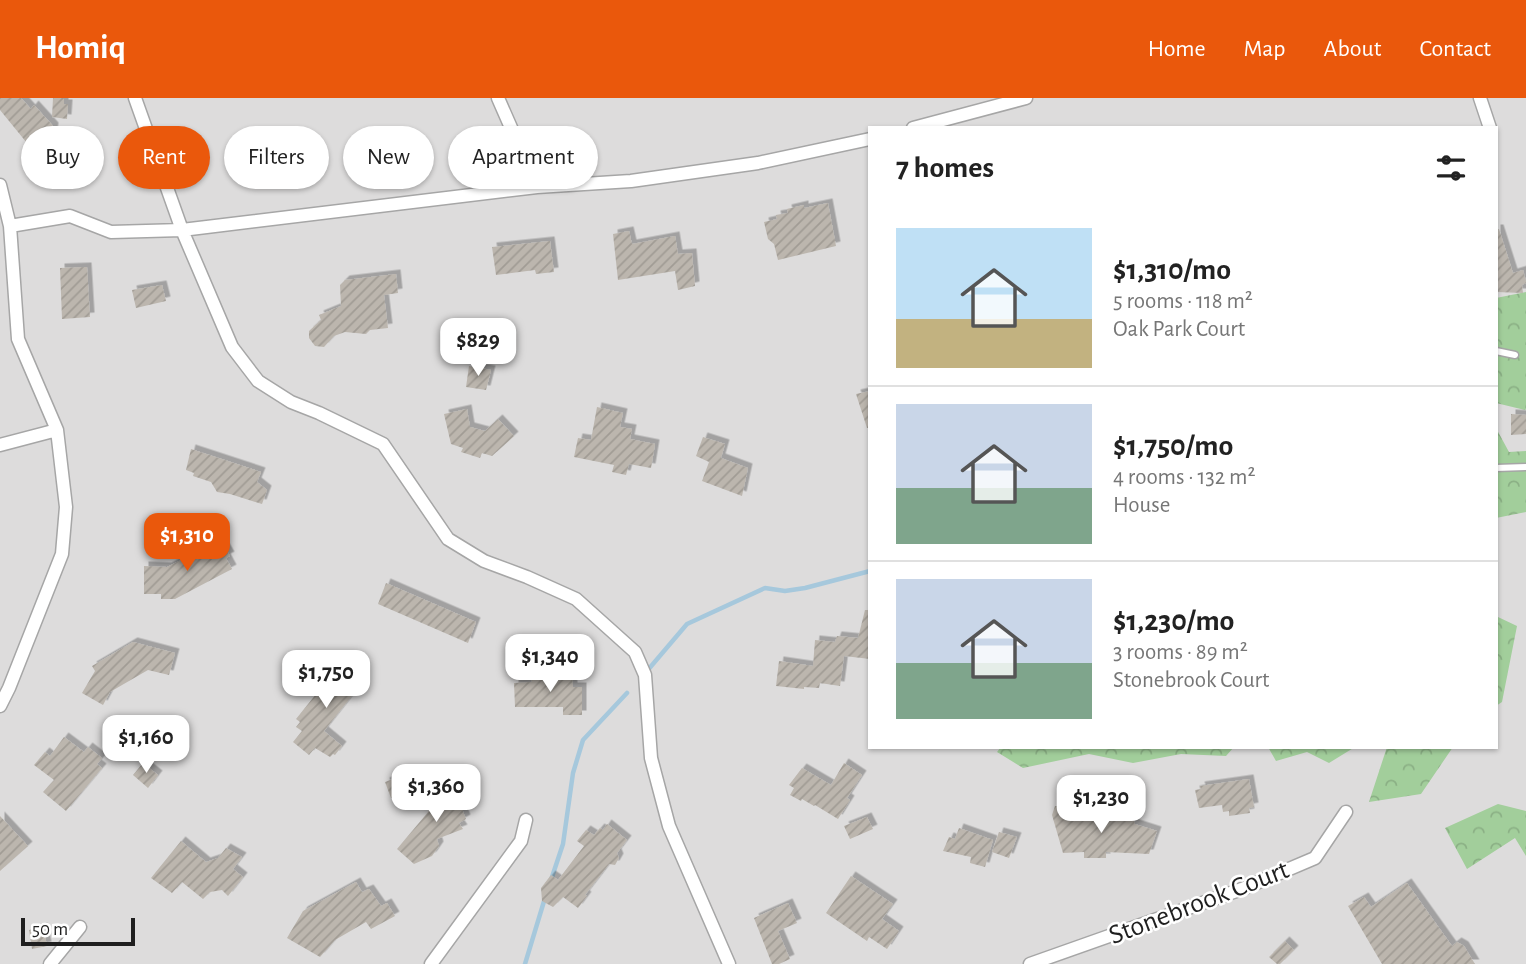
<!DOCTYPE html>
<html lang="en">
<head>
<meta charset="utf-8">
<style>
	:root { --surface:#fff; --page:#f6f6f6; --text:#222; --muted:#767676; --line:#e0e0e0; --accent:#ea580c }
	body { margin:0; font-family:"Alegreya Sans",sans-serif; background:var(--page); color:var(--text); height:100vh; display:flex; flex-direction:column; font-size:26px; white-space:nowrap }
	* { box-sizing:border-box; margin:0 }
	p { font-size:23px; color:var(--muted) }
	.icon { flex:none; width:38px; height:38px; fill:none; stroke:currentColor; stroke-width:2; stroke-linecap:round; stroke-linejoin:round }
	.map { position:relative; flex:1; overflow:hidden }
	.details { position:absolute; left:868px; top:28px; width:630px; height:623px; display:flex; flex-direction:column; background:var(--surface); border-radius:0px; box-shadow:0 2px 5px #0004 }
	.details>* { flex:none }
	.guide { position:absolute; left:21px; top:28px; width:665px; height:63px; display:flex; gap:14px }
	.scale { position:absolute; left:21px; bottom:18px; width:114px; box-sizing:border-box; padding-left:7px; border:4px solid #1f1f1f; border-top:0; font-size:19px; line-height:24px; white-space:nowrap; color:#1f1f1f; -webkit-text-stroke:5px #fff; paint-order:stroke }
	.price { position:absolute; translate:-50% -60px; padding:0 16px; border-radius:14px; background:#fff; color:#222; font-size:23px; line-height:46px; filter:drop-shadow(0 2px 4px #0008) }
	.price::after { content:''; position:absolute; left:50%; top:42px; width:21px; height:16px; margin-left:-10px; background:inherit; clip-path:polygon(0 0,100% 0,50% 100%) }
	.price.on { background:var(--accent); color:#fff }
	ul { padding:0; list-style:none }
	li { display:flex; align-items:center; gap:21px; height:175px; padding:0 28px }
	li+li { border-top:2px solid var(--line) }
	li span { display:grid; place-items:center; flex:none; width:196px; height:140px; border-radius:0px; color:#555 }
	li>.icon { margin-inline-start:auto }
	span .icon { width:84px; height:84px; fill:#fffc; stroke-width:1 }
	li b { font-size:30px }
	h2 { display:flex; justify-content:space-between; align-items:center; height:84px; padding:0 28px; font-size:30px }
	.tag { padding:0 24px; border-radius:32px; background:var(--surface); box-shadow:0 2px 5px #0004; font-size:24px; line-height:63px }
	.tag.on { background:var(--accent); color:#fff }
	header { display:flex; align-items:center; gap:42px; box-sizing:border-box; height:98px; padding:0 35px; background:var(--accent); color:#fff }
	header strong { font-size:33px }
	nav { display:flex; gap:38px; margin-inline-start:auto; font-size:24px }
	.map>svg:first-child { display:block }
	.residential { fill:#dddcdc; fill-rule:evenodd }
	.forest { fill:url(#forest-crowns) }
	.lines { fill:none; stroke-linecap:round; stroke-linejoin:round }
	.stream { stroke:#a6c8dc; stroke-width:4.5 }
	.building { fill:url(#building-hatch); filter:url(#shadow) }
	.lane-casing { stroke:#a6a6a6; stroke-width:9 }
	.street-casing { stroke:#a6a6a6; stroke-width:15 }
	.lane { stroke:#fff; stroke-width:6 }
	.street { stroke:#fff; stroke-width:12 }
	.labels { text-anchor:middle; dominant-baseline:central; stroke-width:5; stroke-linejoin:round; paint-order:stroke }
	.street-label { font-size:28px; fill:#1f1f1f; stroke:#fff }
</style>
</head>
<body>
<header>
<strong>Homiq</strong>
<nav><a>Home</a><a>Map</a><a>About</a><a>Contact</a></nav>
</header>
<div class="map">
<svg width="1526" height="866" viewBox="0 0 1526 866">
	<defs>
		<pattern id="forest-crowns" width="20" height="18" patternUnits="userSpaceOnUse" patternTransform="scale(1.75)"><rect width="20" height="18" fill="#a2ce9b"/><path d="M2 6a3 3 0 1 1 6 0M12 15a3 3 0 1 1 6 0" fill="none" stroke="#8bb085"/></pattern>
		<pattern id="building-hatch" width="6" height="6" patternUnits="userSpaceOnUse" patternTransform="scale(1.75)"><rect width="6" height="6" fill="#bcb6ae"/><path d="M-1 1l2-2M0 6l6-6M5 7l2-2" fill="none" stroke="#a19c95"/></pattern>
		<filter id="shadow"><feDropShadow dx="4.5" dy="-4.5" stdDeviation="0" flood-color="#0004"/></filter>
	</defs>
	<rect width="100%" height="100%" fill="#efede5"/>
	<!-- residential -->
	<path class="residential" d="M0,0h1526v866h-1526zM870,30h626v619h-626z"/>
	<!-- forest -->
	<path class="forest" d="M1526,194v117l-1,1 -29,-7 2,-48 -2,-2v-55z
		M1496,330l13,24 17,-1v61l-30,6z
		M1498,519l19,9 -15,76 -6,4v-84z
		M1001,649h233l-8,9 -45,-2 -48,9 -44,-9 -66,14 -26,-16z
		M1268,649h87l-26,16 -22,-11 -31,9z
		M1387,649h66l-32,47 -52,8z
		M1498,706l28,7v45l-11,-18 -48,31 -22,-41z"/>
	<g class="lines">
		<!-- stream -->
		<path class="stream" d="M647,573l40,-47 78,-36 20,3 20,-3 65,-17
			M551,782l12,-36 10,-71 10,-33 44,-47
			M525,866l20,-66"/>
	</g>
	<!-- building -->
	<path class="building" d="M0,0h21l10,11 3,-4 20,22 -2,14 -10,8 -11,-1 -31,-38z
		M53,0h11v6h4l-1,15 -15,-2z
		M828,105l8,43 -58,14 -4,-16 -6,-5 -4,-17 13,-3 -1,-4 12,-2 -1,-4 17,-4v3z
		M1496,131h3l14,44 10,-3 3,11v2l-4,2 1,8 -27,-1z
		M629,133l3,13 43,-8 3,18 14,-1 3,33 -17,4 -3,-19 -57,9 -5,-46z
		M550,143l4,31 -18,2 -1,-4 -39,5 -4,-28z
		M87,169l3,50 -28,2 -2,-51z
		M396,176l2,19 -14,2 4,33 -18,2 -4,4 -21,-2 -11,4 -10,11 -9,-1 -6,-8v-7l12,-11 -2,-5 22,-9 -1,-21 5,-5z
		M162,187l4,16 -30,7 -4,-18z
		M469,268l22,4 -5,20 -20,-3z
		M870,293v37h-3l-11,-34z
		M597,309l26,6 -3,14 12,2 -2,10 25,5 -4,24 -22,-4 -3,11 -14,-3 2,-7 -40,-8 4,-19 13,2z
		M467,311l3,18 15,4 13,-12 16,17 -22,20 -10,-3 -2,5 -19,-6 2,-4 -12,-4 -7,-30z
		M1511,316l15,1v19l-15,1z
		M703,339l22,7 -4,14 27,10 -6,28 -40,-15 7,-19 -13,-6z
		M191,351l70,23 -4,10 10,8 -5,14 -32,-10 -13,-2 -6,-10 -18,-6 1,-3 -8,-3z
		M207,445l4,8 12,-7 7,12 -4,2 6,11 -57,30h-14v-5h-17v-28l23,1 16,-8 -2,-3z
		M386,485l90,39 -8,21 -90,-39z
		M865,512h5v49l-26,-3 -4,30 -20,-3 -1,5 -15,-1v2l-28,-3 3,-25 34,5 2,-26 20,2 2,-6 21,2z
		M133,544l42,11 -6,22 -21,-5 -38,22 -7,13 -21,-12 13,-22 -3,-5z
		M334,562l28,23 -38,48 18,15 -7,9 -2,-1 -3,3 -15,-9 -6,7 -16,-13 9,-11 -6,-4 4,-5 -4,-3 29,-36 -6,-5z
		M572,577l1,12h9v28h-19v-8h-48l-1,-24 18,-1 -1,-6z
		M64,639l20,15 4,-5 14,11 -5,6 5,4 -36,43 -23,-19 11,-12 -20,-15 11,-13 5,4z
		M143,665l15,12 -10,13 -15,-13z
		M844,665l18,12 -15,23 3,2 -12,19 -23,-14 -1,1 -12,-7 -1,2 -11,-6 4,-7 -5,-3 13,-17 29,17z
		M404,677l6,14 -19,9 -6,-16z
		M1249,681l5,28 -5,1 1,5 -21,3v-5l-6,1 -1,-7 -23,3 -4,-18 6,-1 -1,-3z
		M457,683l11,25 -6,3 4,10 -7,4 4,6 -26,10 2,7 -7,10 -18,8 -17,-15 32,-38 10,-4 -5,-13 8,-3 -3,-4z
		M1055,708h9l3,8 16,-1 1,6 10,-1v3l40,-1 1,4 22,7 -8,23 -43,-2v6h-22v-6l-21,1 -11,-38z
		M0,718l28,30 -28,25z
		M867,719l6,12 -23,10 -6,-13z
		M607,726l20,16 -10,13 2,5 -4,7 -6,-1 -24,31 2,1 -9,12 -15,-11 -10,10 -11,-6 -1,-13 10,-13 7,5 26,-34 -7,-5 9,-11 8,5 6,-7 3,2z
		M959,730l34,12 -8,27 -15,-4 1,-6 -28,-6 6,-14 6,2z
		M999,734l18,5 -8,21 -17,-6z
		M181,743l25,21 12,-4 8,-10 16,9 -9,12 10,8 -15,19 -6,-6 -12,2 -7,7 -21,-17 -10,11 -21,-15z
		M851,778l42,28 -11,15 17,12 -12,18 -18,-12 -2,4 -41,-28z
		M356,784l6,10 7,-3 12,17 6,-3 8,13 -24,13 -5,-7 -31,18 -15,17 -33,-19 16,-27z
		M1407,785l45,63 5,-4 7,4 11,18h-93l-34,-58 16,-9 7,10z
		M788,805l9,20 -19,8 12,28 -11,5h-7l-18,-46z
		M43,829l4,19 -15,3 -3,-19z
		M1285,843l9,9 -14,14h-3l-8,-7z"/>
	<g class="lines">
		<!-- lane casing -->
		<g class="lane-casing">
			<path id="lane" d="M1496,253l19,4
				M1496,370l30,-1"/>
		</g>
		<!-- street casing -->
		<g class="street-casing">
			<path id="street" d="M135,0l47,132 50,117 26,34 33,21 28,11 64,31 65,95 36,22 43,16 49,22 59,53 10,23 6,83 18,68 60,138
				M498,0l39,89
				M1480,0l10,30
				M913,30l113,-30
				M0,87l10,41 8,113 39,91 9,77 -4,47 -53,134 -9,18
				M10,128l60,-10 41,16 71,-2 355,-43 94,-6 127,-18 112,-24
				M0,347l57,-15
				M50,866l30,-37
				M431,866l90,-123 5,-21
				M1030,866l212,-75 73,-31 31,-46"/>
		</g>
		<!-- lane -->
		<use href="#lane" class="lane"/>
		<!-- street -->
		<use href="#street" class="street"/>
	</g>
	<g class="labels">
		<!-- street labels -->
		<g class="street-label">
			<text transform="translate(1199 805) rotate(-21)">Stonebrook Court</text>
		</g>
	</g>
</svg>
<div class="scale">50 m</div>
<b class="price" style="left:478px;top:280px">$829</b>
<b class="price on" style="left:187px;top:475px">$1,310</b>
<b class="price" style="left:550px;top:596px">$1,340</b>
<b class="price" style="left:326px;top:612px">$1,750</b>
<b class="price" style="left:146px;top:677px">$1,160</b>
<b class="price" style="left:436px;top:726px">$1,360</b>
<b class="price" style="left:1101px;top:737px">$1,230</b>
<div class="guide">
<a class="tag">Buy</a>
<a class="tag on">Rent</a>
<a class="tag">Filters</a>
<a class="tag">New</a>
<a class="tag">Apartment</a>
</div>
<section class="details">
<h2>7 homes<svg class="icon" aria-label="filters" viewBox="0 0 24 24"><path d="M4 7h16M4 17h16"/><circle cx="9" cy="7" r="2"/><circle cx="15" cy="17" r="2"/></svg></h2>
<ul>
<li><span style="background:linear-gradient(#bfe0f5 65%,#c2b280 0)"><svg class="icon" aria-label="home" viewBox="0 0 24 24"><path d="M3 11l9-7 9 7M6 9v11h12V9"/></svg></span><div><b>$1,310/mo</b><p>5 rooms · 118 m²</p><p>Oak Park Court</p></div></li>
<li><span style="background:linear-gradient(#c9d6e8 60%,#7fa58c 0)"><svg class="icon" aria-label="home" viewBox="0 0 24 24"><path d="M3 11l9-7 9 7M6 9v11h12V9"/></svg></span><div><b>$1,750/mo</b><p>4 rooms · 132 m²</p><p>House</p></div></li>
<li><span style="background:linear-gradient(#c9d6e8 60%,#7fa58c 0)"><svg class="icon" aria-label="home" viewBox="0 0 24 24"><path d="M3 11l9-7 9 7M6 9v11h12V9"/></svg></span><div><b>$1,230/mo</b><p>3 rooms · 89 m²</p><p>Stonebrook Court</p></div></li>
</ul>
</section>
</div>
</body>
</html>
